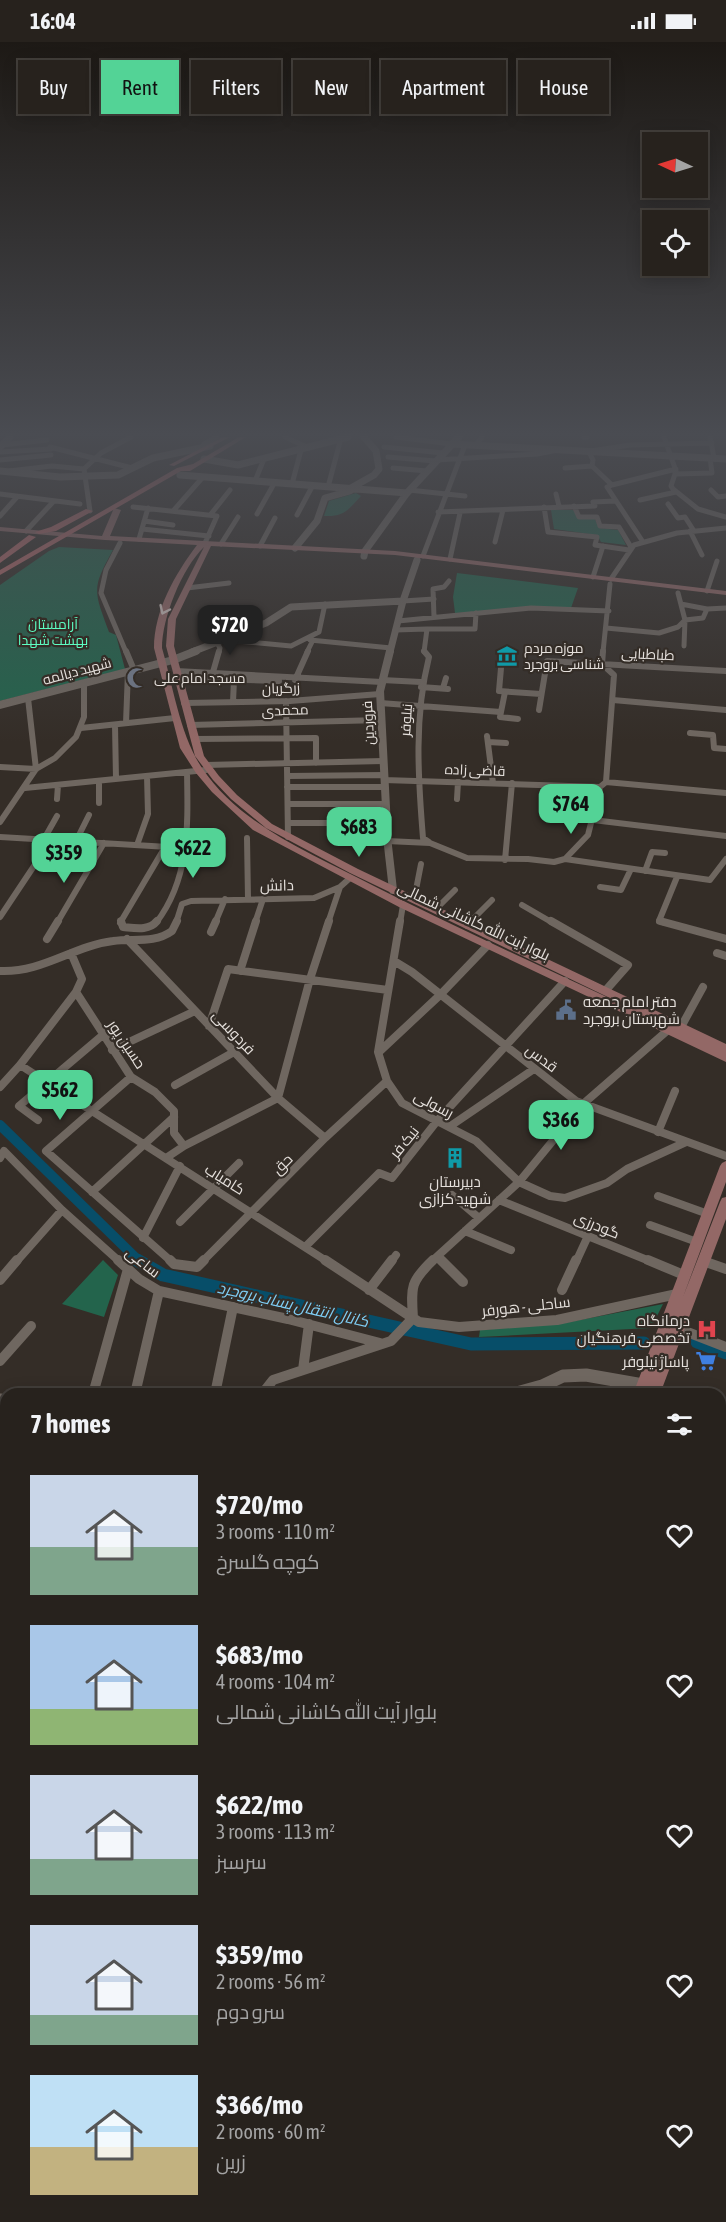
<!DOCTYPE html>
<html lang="en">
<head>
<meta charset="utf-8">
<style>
	:root { --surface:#27221d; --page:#332f2a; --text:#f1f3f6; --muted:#a4a4a4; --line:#433f3b; --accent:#53d396 }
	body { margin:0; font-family:"Asap Condensed",Cairo,sans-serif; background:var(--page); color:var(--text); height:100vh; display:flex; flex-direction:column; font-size:22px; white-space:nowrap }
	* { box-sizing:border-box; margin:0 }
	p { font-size:20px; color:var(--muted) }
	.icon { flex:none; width:33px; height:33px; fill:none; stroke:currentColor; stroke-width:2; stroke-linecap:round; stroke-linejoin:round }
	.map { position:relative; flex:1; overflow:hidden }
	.drawer { position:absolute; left:0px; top:1346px; width:726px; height:836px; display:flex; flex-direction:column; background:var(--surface); border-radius:18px 18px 0 0; box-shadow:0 3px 15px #0003,0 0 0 2px var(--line) }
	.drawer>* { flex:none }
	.banner { position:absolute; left:18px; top:18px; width:690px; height:54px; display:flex; gap:12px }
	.needle { width:39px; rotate:274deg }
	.fabs { position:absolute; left:642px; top:90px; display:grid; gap:12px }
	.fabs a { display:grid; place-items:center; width:66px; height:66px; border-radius:0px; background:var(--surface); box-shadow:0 3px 15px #0003,0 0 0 2px var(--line); font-size:30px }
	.price { position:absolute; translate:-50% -51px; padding:0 14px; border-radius:12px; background:var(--accent); color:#111; font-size:20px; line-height:39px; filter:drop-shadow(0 2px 3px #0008) }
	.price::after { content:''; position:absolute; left:50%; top:36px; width:18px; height:14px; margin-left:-9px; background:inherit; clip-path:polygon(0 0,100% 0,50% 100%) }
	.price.current { background:#222; color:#fff }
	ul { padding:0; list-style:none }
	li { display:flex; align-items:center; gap:18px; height:150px; padding:0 30px }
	li span { display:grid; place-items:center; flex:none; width:168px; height:120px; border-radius:0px; color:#555 }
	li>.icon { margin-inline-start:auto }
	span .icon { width:72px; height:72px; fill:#fffc; stroke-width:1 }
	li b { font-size:26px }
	h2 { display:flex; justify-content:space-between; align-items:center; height:72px; padding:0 30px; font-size:26px }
	.tag { padding:0 21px; border-radius:0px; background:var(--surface); box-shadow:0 3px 15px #0003,0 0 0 2px var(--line); font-size:21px; line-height:54px }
	.tag.current { background:var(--accent); color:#111 }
	.status { display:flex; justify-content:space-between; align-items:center; height:42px; padding:0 30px; background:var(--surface); direction:ltr }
	.status svg { height:16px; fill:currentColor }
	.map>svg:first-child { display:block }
	.green { fill:#23644c }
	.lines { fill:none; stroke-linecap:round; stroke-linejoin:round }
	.canal-far1 { stroke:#074e69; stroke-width:10 }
	.canal { stroke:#074e69; stroke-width:13 }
	.minor-far4 { stroke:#6f6760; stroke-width:5 }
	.minor-far3 { stroke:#6f6760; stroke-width:6 }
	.minor-far2 { stroke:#6f6760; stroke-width:8 }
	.minor-far1 { stroke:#6f6760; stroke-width:10 }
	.minor { stroke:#6f6760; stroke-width:13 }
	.tertiary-far2 { stroke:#6f6760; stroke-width:7 }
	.tertiary-far1 { stroke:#6f6760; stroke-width:8 }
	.tertiary { stroke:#6f6760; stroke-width:13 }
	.secondary { fill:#936866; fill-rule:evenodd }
	.primary { fill:#b86a6b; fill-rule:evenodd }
	.oneway { stroke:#d0c2be }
	.labels { text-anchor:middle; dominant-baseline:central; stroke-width:4.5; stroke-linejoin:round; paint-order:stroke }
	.far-park-label { font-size:14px; fill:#5dfec3; stroke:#342d27 }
	.far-poi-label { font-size:14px; fill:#e5e0dc; stroke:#342d27; text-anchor:start }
	.far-street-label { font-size:14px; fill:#e5e0dc; stroke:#342d27 }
	.street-label { font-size:15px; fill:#e5e0dc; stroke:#342d27 }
	.poi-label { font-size:15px; fill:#e5e0dc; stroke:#342d27; text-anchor:end }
	.water-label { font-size:16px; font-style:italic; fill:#7fcef5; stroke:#342d27 }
</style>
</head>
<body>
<div class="status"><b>16:04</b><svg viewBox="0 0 49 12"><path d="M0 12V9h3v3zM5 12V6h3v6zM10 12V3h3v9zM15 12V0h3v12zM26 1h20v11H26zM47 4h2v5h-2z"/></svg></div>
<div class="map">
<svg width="726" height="2180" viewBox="0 0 726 2180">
	<rect width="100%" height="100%" fill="#342d27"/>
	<!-- green -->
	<path class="green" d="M356,451l5,3c-13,14 -17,21 -37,20l5,-15z
		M551,468h22l7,9h15l4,9 19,2 8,15 -25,-3 -4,-7 -43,-6z
		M59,505l54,3c-22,39 -19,41 -4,82l7,3 9,34 -125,32v-116l49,-34z
		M457,531l121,15 -7,20 -116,5 -2,-16z
		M103,1218l15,15 -14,42 -42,-13z
		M663,1262l-12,24 -172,9 1,-7 84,-7z"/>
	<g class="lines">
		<!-- canal-far1 -->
		<path class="canal-far1" d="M0,1083l140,137"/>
		<!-- canal -->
		<path class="canal" d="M137,1218l26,15 308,69 173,-1
			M697,1300l29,11"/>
		<!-- minor-far4 -->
		<path class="minor-far4" d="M285,395l24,11
			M396,395l55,7
			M584,395h3
			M664,395l12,34 -5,15 2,3 25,20 28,8
			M710,395l4,21
			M204,402l13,-7
			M2,403l45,-5
			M476,403l6,-8
			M50,405l82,21
			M384,405l59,6
			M591,409l39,-6 82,-2
			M0,410l51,-3
			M589,410l4,8 -1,6 20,19 -5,2 36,55
			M388,415l47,4
			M0,418l51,-5
			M436,418l101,-6 21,-4
			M393,426l34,3
			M565,426l27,-2
			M9,429l43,-5 32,3
			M676,432l36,-1 -2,-15
			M255,439l9,-22
			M292,442l9,-34
			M612,443l64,-16
			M328,445l13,-49
			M409,448l56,6
			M711,448l7,7 8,-1
			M0,452l80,10
			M556,452l3,12
			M640,458l36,-8
			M668,462l10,14 7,-1 9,14
			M574,464l5,11h18l3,9 19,1 12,20
			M133,465l84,9 -12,27
			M544,465l4,25 49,5 -2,8 34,5
			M174,468l29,-33
			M90,469l-6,-42 17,-16 30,-16
			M438,470l157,-6 -2,-4 22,-1
			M211,472l19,-24
			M257,472l18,-32
			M297,473l16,-30
			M0,474l17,-19
			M144,479l29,4
			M142,487l67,7
			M26,489l27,-29
			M690,489l12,24
			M139,497l9,-31
			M495,500l8,-32
			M120,501l-14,27 -5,23 25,59
			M221,502l17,-27
			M260,504l15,-28
			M423,514l42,-111
			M450,517l10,-46
			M593,535l10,-31
			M611,537l23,-34 43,-12 49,-5
			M187,546l42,-5
			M707,549l10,-30
			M678,551l7,27 -1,26
			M403,559l31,-2
			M681,562l26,5 19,-1
			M434,575l-1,-28 11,-2 5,-6
			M398,579l133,-13 78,3
			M606,586l53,5 19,-6 7,-7 18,-2 4,-9
			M427,587h48l1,-16
			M395,588l32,-1 -3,23
			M226,598l65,6 28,-14 6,-28
			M310,598l81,8
			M217,601l3,5 -1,4
			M307,610l6,-12
			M603,610l7,-68"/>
		<!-- minor-far3 -->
		<path class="minor-far3" d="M126,609l8,19
			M424,609l5,6c-15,60 -11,120 -6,181l6,4
			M602,622l1,-13
			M501,626l-2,23 42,3
			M176,629l206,11
			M213,630l6,-21
			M178,636l101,3
			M295,638l13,-29
			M382,638l39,2
			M421,645l27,2
			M443,646l3,-10
			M505,650l-5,25 18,2
			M613,658l113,10
			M286,659l2,136
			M233,660l1,-22
			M184,661l106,-2 90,-7
			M380,661l121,9
			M539,668l8,-49 179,10
			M126,681l2,-52
			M115,683l1,54
			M190,683l191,-5
			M81,686l94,-10
			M690,691l23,2 1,13 12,1
			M487,694l6,47
			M194,697l122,-1v25
			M488,700l18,1
			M206,723l177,-4
			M0,725l36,2 -8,-71
			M288,734l96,-1
			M384,738l216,7
			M99,739v22
			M606,740l120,11
			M287,745h98
			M25,746l181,-18
			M57,757l1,-14
			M457,757l1,-17
			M288,762h98
			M593,778l133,16
			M0,780l36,-53 19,-11 21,-21 8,-20v-34
			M288,781h98
			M0,795l185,11
			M247,796l1,61
			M44,797l13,-23
			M76,799l13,-26
			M387,799l43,2 37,15 61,1 26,3 11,-3 145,21 16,-21
			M137,803l11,-31 -1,-38
			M565,817l23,-24 12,-48 6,-5 8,-107 -12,-11
			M505,818l7,-77
			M645,829l7,-19 13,1
			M600,845l21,3 10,-21
			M414,858l7,-36
			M522,863l31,18
			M435,868l20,-20
			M0,875l52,-78
			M57,881l47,-80
			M120,881l45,-76
			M156,881c34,-44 32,-98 31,-151
			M176,881l6,-19 9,-3 123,-3 26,-11 10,-9
			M215,881l10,-24
			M255,881l8,-24
			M328,881l12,-36
			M400,881l3,-18
			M469,881l23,-23
			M665,881l-6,-2 18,-44"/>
		<!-- minor-far2 -->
		<path class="minor-far2" d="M121,879l2,6c12,1 26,4 34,-6
			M400,879l-22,131 9,29 15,22 74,38 43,41 31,14 15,2 42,-15 20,-14 59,-27
			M551,879l77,44 -22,25
			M660,879l66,18
			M467,883l4,-4
			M211,890l5,-11
			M47,897l11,-18
			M127,897l151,159 47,40
			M717,911l9,3
			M394,919l18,11 164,129 150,55
			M0,929c42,2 73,-25 113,-30 20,-3 41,3 59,-10l5,-10
			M240,929l16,-50
			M76,950l55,85 24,15 19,19v22l10,13 -18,12
			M209,984l19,-57 160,21
			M681,985l22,-40
			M112,1008l83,-39
			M379,1010l61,-57 48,-50
			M20,1023l308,197
			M131,1035l-85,74 126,111
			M175,1043l59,-33
			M0,1045l20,-22 56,-73 6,-13 -11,-26
			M38,1078l-19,-14 85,-72
			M449,1085l85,-58
			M658,1090l17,-41
			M184,1104l94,-48 32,-119 19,-58
			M0,1116l4,-7 58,59 58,52
			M92,1150l82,-75
			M452,1153l27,23
			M658,1154l50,18
			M499,1158l153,62
			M180,1180l59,-59
			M650,1183l47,17
			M465,1189l46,19
			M143,1196l37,-72
			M305,1205l74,-74 13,5 45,-57 128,-140
			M437,1215l5,5
			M703,1219l3,1
			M16,1220l46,-52
			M202,1220l123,-124 62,-57
			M391,1220l5,-7
			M431,1220l88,-80 64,-78 85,-74
			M576,1220l12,-26"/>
		<!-- minor-far1 -->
		<path class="minor-far1" d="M118,1218l21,19 20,12 129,28 92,24
			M170,1218l4,4 23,3 7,-7
			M325,1218l94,62 40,5 98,-7 120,-26
			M441,1218l22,22
			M648,1218l36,15
			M703,1219l23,8
			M0,1238l17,-20
			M369,1248l23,-30
			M562,1248l14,-30
			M677,1286l49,19
			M0,1319l31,-35
			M303,1328l6,-46
			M93,1352l35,-125
			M135,1352l24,-103
			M215,1352l18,-87
			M262,1352l11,-14 118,-39 22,-23c-2,-31 -3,-36 20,-58
			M720,1406l6,3"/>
		<!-- minor -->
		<path class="minor" d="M720,1724l6,3
			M0,1730h6
			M0,1835h6
			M0,1900l6,-47
			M720,1946l6,5
			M0,1978l6,-6
			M720,2060l6,-18
			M720,2076l6,4
			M402,2175l4,5
			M567,2175l4,5
			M693,2180l1,-5"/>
		<!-- tertiary-far2 -->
		<path class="tertiary-far2" d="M451,402l275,15
			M0,405l10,-10
			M204,417l34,6 110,-28
			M0,429l60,6 58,-2 35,-17 57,-12
			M180,433l227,18
			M351,446l23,-13 5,-6 -3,-18 -12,-14
			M295,506l22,-27 8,-23 25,-7
			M364,514l1,-5 42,-58 52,-56
			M192,610l74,-29 25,-16 112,-6
			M390,610l13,-51 14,-41"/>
		<!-- tertiary-far1 -->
		<path class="tertiary-far1" d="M390,609l-10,40 8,155 5,44
			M0,663l173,-45 23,-9"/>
		<!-- tertiary -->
		<path class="tertiary" d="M513,1352l29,-8 21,-10 23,-1 57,10
			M0,1358l6,1"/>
		<!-- secondary -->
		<path class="secondary" d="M114,466l7,2 -11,26 285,15 331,40v4l-331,-40 -184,-9 -35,73 -2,27 30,110 15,20 18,19 35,29 86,45 368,175v18l-327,-155 -146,-77 -41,-38 -16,-19 -16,-25 -26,-100c0,-37 21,-74 43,-103l-92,-5 -105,-9v-4l102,9zM204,505l-36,72 -2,27 29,110 18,24 18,19 35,29 84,45 289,139c-89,-42 -179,-82 -267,-127 -60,-31 -131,-59 -170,-117 -22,-33 -29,-82 -40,-120 0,-30 20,-80 42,-101z
			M726,1119v21l-43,115 37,-95 2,-4 4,-1v22l-66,175h-27l87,-228 2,-3z
			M364,2175h20l-2,5h-20z
			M386,2175h20l-1,5h-20z"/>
		<!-- primary -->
		<path class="primary" d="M223,395h7l-56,29 -5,-1z
			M239,395h7l-56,34h-9l-181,104v-5l177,-102 16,-4z
			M86,467l7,2 -37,20 -17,3 -4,-2 16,-5z
			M29,493l7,2 -36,26v-6z"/>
	</g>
	<!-- one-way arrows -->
	<defs><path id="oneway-chevron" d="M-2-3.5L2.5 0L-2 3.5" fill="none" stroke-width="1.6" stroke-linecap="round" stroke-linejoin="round" transform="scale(1.5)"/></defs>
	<use class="oneway" href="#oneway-chevron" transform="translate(164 568) rotate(115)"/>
	<!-- sky -->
	<linearGradient id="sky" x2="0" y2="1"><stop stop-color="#1d1915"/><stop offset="0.56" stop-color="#4a4c52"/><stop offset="1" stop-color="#4a4c52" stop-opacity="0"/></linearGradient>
	<rect width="726" height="700" fill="url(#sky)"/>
	<!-- icons -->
	<defs>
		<g id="museum-bare" transform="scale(1.62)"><path d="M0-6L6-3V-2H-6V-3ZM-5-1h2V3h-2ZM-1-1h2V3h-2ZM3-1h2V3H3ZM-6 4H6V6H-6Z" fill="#0f9aa8" stroke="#342d27" stroke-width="2.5" paint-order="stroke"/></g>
		<g id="mosque-bare" transform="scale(1.62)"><path d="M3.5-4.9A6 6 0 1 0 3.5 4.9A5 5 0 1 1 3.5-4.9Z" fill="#6b7280" stroke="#342d27" stroke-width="2.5" paint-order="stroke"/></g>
		<g id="civic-bare" transform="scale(1.62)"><path d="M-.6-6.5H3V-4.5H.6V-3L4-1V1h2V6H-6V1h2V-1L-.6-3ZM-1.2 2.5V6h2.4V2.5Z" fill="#5c6f8a" stroke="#342d27" stroke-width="2.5" paint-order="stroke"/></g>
		<g id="building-bare" transform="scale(1.62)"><path d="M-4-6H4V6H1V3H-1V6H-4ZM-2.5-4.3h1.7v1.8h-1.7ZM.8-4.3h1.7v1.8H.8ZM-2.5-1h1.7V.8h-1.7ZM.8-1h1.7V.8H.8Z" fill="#0f9aa8" stroke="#342d27" stroke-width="2.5" paint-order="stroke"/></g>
		<g id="hospital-bare" transform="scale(1.62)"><path d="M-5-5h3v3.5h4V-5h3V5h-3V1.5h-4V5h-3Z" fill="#e0444e" stroke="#342d27" stroke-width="2.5" paint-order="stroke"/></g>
		<g id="supermarket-bare" transform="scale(1.62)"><path d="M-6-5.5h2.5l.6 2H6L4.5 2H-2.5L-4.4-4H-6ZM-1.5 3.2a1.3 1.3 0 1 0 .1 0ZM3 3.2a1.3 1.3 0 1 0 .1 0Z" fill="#3f7fe0" stroke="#342d27" stroke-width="2.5" paint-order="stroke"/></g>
	</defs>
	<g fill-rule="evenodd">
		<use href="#museum-bare" x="507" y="614"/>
		<use href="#mosque-bare" x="137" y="636"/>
		<use href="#civic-bare" x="566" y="968"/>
		<use href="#building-bare" x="455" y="1116"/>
		<use href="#hospital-bare" x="707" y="1287"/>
		<use href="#supermarket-bare" x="706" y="1319"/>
	</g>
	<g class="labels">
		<!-- far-park labels -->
		<g class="far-park-label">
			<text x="53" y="582">آرامستان<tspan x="53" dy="16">بهشت شهدا</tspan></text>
		</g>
		<!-- far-poi labels -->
		<g class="far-poi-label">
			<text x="524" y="606">موزه مردم<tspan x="524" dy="16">شناسی بروجرد</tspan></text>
			<text x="154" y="636">مسجد امام علی</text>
		</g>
		<!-- far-street labels -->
		<g class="far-street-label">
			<text transform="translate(648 612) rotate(3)">طباطبایی</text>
			<text transform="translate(77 629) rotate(-15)">شهید دیالمه</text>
			<text transform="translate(281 646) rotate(-2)">زرگریان</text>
			<text transform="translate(285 668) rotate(-2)">محمدی</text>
			<text transform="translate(406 678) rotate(-86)">نیلوفر</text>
			<text transform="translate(368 681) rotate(-93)">فروردین</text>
			<text transform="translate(475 728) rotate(2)">قاضی زاده</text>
		</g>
		<!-- street labels -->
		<g class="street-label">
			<text transform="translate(277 843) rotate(-1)">دانش</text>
			<text transform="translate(474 879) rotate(25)">بلوار آیت الله کاشانی شمالی</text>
			<text transform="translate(234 990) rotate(47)">فردوسی</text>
			<text transform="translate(127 1002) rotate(56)">حسین پور</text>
			<text transform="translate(542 1016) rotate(37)">قدس</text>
			<text transform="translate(434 1062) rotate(28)">رسولی</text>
			<text transform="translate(404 1100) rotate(-51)">نیک فر</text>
			<text transform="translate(282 1122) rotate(-45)">حق</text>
			<text transform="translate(225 1137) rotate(32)">کامیاب</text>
			<text transform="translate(597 1183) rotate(22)">گودرزی</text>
			<text transform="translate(143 1220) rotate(38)">ساعی</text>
			<text transform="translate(526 1264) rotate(-6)">ساحلی - هورفر</text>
		</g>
		<!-- poi labels -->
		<g class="poi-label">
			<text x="583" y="959" text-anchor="start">دفتر امام جمعه<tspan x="583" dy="17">شهرستان بروجرد</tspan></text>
			<text x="455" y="1139" text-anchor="middle">دبیرستان<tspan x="455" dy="17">شهید کزازی</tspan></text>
			<text x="690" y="1278">درمانگاه<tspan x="690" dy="17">تخصصی فرهنگیان</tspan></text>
			<text x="689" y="1319">پاساژ نیلوفر</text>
		</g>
		<!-- water labels -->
		<g class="water-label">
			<text transform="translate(293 1262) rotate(13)">کانال انتقال پساب بروجرد</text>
		</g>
	</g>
</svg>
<div class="fabs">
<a><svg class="needle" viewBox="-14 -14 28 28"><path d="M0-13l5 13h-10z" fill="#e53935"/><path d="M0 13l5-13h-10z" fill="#a4a4a4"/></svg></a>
<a><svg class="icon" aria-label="locate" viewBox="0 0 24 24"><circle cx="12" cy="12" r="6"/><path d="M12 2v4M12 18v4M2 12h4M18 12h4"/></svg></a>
</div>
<b class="price current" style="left:230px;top:614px">$720</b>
<b class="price" style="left:571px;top:793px">$764</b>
<b class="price" style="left:359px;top:816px">$683</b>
<b class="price" style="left:193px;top:837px">$622</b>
<b class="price" style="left:64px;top:842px">$359</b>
<b class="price" style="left:60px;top:1079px">$562</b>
<b class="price" style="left:561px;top:1109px">$366</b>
<div class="banner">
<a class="tag">Buy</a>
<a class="tag current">Rent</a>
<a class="tag">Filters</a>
<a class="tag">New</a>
<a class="tag">Apartment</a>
<a class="tag">House</a>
</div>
<section class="drawer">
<h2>7 homes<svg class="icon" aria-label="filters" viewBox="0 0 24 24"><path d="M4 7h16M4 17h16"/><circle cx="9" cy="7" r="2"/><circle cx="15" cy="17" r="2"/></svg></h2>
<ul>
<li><span style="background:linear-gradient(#c9d6e8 60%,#7fa58c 0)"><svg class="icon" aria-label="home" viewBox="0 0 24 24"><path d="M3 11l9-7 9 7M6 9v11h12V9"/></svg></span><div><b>$720/mo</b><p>3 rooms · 110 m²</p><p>کوچه گلسرخ</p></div><svg class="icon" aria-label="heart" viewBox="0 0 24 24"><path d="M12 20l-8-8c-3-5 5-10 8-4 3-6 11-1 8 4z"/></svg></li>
<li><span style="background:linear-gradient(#a9c7e8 70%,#8fb573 0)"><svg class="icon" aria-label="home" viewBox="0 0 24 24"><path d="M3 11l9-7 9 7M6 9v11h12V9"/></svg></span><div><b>$683/mo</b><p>4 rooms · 104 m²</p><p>بلوار آیت الله کاشانی شمالی</p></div><svg class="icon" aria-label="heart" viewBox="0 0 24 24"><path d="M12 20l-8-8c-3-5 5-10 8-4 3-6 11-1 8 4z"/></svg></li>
<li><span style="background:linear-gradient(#c9d6e8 70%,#7fa58c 0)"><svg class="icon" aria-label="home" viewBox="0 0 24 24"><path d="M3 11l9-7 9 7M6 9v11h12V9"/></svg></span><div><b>$622/mo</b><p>3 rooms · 113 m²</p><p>سرسبز</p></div><svg class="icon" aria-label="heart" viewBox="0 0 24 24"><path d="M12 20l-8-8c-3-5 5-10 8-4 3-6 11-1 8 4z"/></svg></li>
<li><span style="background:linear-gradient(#c9d6e8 75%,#7fa58c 0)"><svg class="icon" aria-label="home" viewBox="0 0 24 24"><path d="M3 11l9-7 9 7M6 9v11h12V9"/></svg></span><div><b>$359/mo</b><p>2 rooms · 56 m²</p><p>سرو دوم</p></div><svg class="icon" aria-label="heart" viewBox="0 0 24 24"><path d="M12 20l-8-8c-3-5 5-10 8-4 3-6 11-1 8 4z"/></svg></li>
<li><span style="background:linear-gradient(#bfe0f5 60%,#c2b280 0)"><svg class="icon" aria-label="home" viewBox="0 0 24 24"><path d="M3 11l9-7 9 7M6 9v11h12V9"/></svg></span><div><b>$366/mo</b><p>2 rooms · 60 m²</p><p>زرین</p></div><svg class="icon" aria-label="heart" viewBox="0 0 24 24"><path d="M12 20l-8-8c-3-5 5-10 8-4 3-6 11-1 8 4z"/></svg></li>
</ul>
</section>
</div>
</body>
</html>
